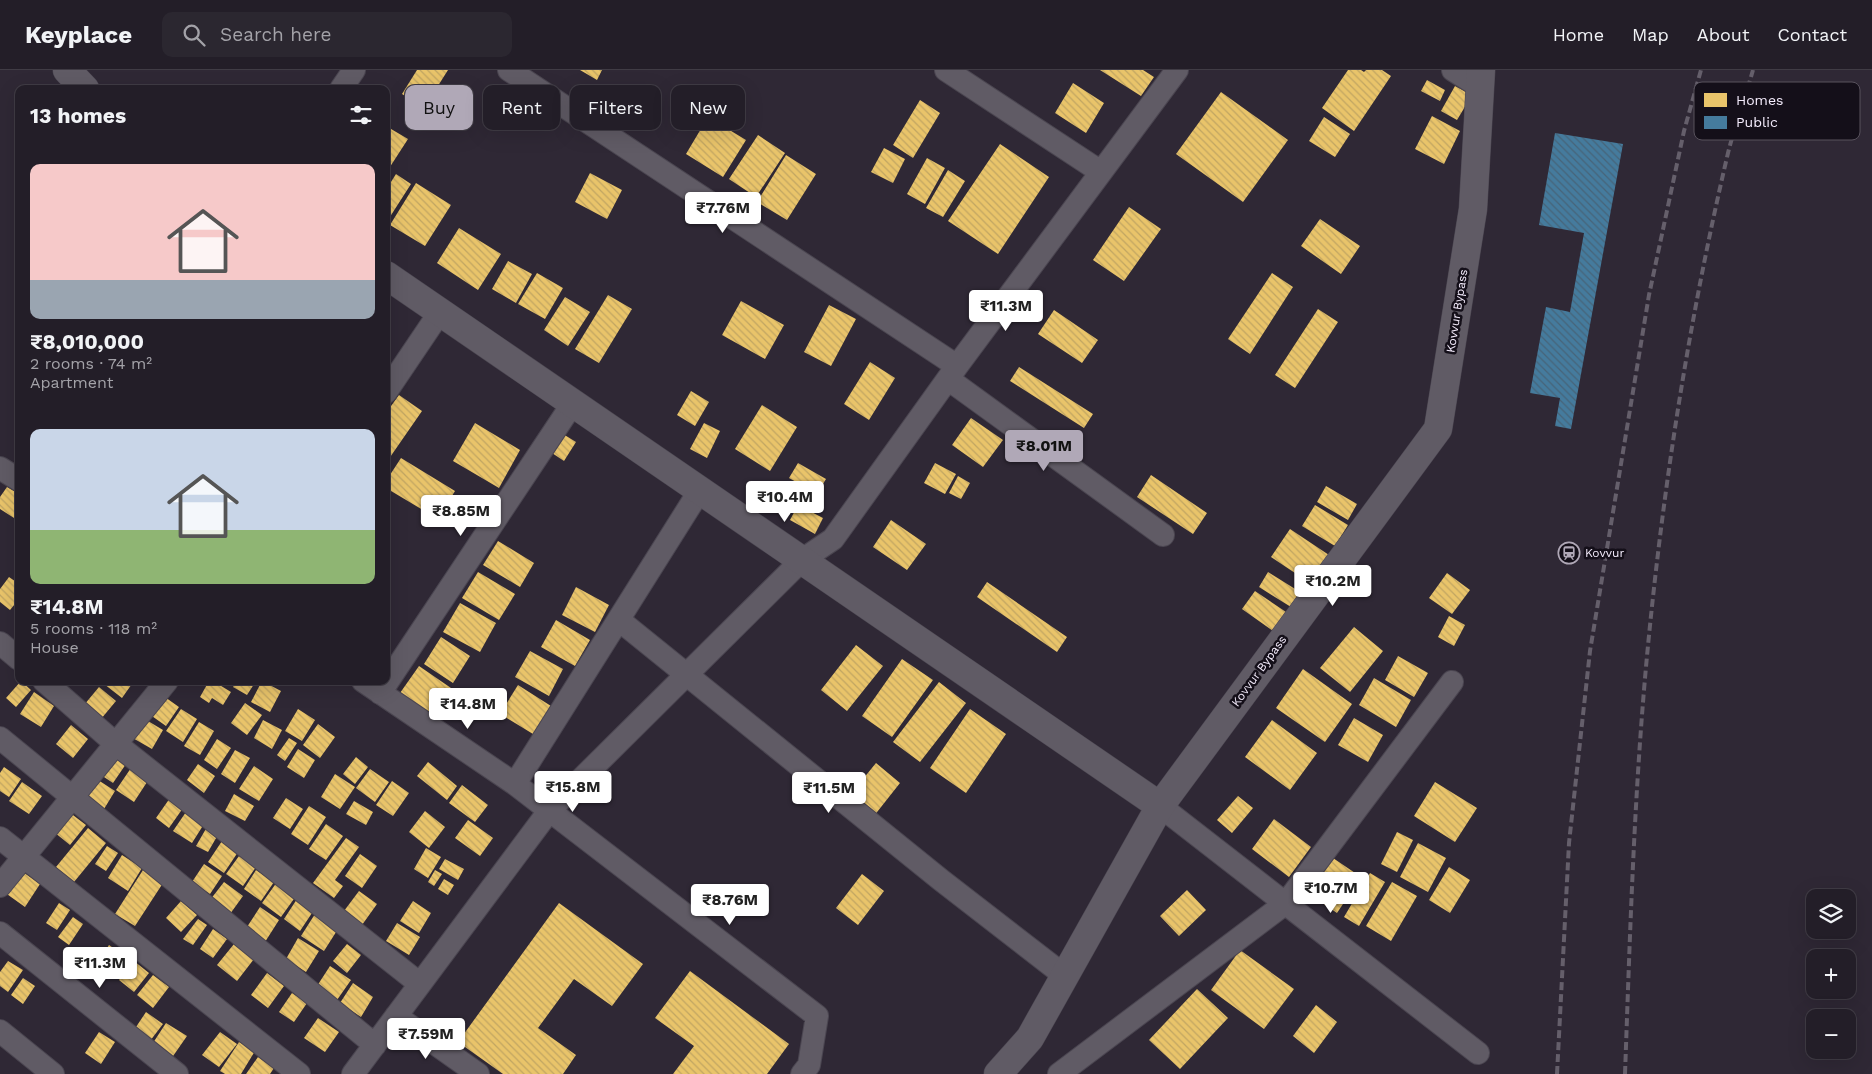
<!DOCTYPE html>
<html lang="en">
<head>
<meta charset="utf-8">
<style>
	:root { --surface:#231e28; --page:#2b2730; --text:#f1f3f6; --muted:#a3a2a8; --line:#403c45; --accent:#b0a8b7 }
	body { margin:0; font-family:"Work Sans",sans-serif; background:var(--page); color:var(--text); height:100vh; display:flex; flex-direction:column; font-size:19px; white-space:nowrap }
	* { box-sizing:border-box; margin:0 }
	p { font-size:16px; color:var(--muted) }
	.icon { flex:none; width:28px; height:28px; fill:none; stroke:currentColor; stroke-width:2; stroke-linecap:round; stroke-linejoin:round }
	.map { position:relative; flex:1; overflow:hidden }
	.panel { position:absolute; left:15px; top:15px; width:375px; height:600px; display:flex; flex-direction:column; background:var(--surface); border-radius:10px; box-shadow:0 5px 20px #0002,0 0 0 1px var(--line) }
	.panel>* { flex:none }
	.hud { position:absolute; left:405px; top:15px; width:475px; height:45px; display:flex; gap:10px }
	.controls { position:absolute; left:1806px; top:819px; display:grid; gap:10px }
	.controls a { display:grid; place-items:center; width:50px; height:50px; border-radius:10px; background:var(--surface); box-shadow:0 5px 20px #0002,0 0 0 1px var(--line); font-size:25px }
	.price { position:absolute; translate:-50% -42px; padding:0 11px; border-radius:5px; background:#fff; color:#222; font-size:16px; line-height:32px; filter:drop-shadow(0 1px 2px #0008) }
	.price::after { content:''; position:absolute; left:50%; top:30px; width:15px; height:11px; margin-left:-8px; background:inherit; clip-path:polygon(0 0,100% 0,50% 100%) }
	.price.active { background:var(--accent); color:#111 }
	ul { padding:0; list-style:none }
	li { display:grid; align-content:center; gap:10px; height:265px; padding:0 15px }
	li span { display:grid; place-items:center; height:155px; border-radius:10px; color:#555 }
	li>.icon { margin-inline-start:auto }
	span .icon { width:90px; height:90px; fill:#fffc; stroke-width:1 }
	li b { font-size:21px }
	h2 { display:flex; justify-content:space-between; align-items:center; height:60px; padding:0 15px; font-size:21px }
	.pill { padding:0 18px; border-radius:10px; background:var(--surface); box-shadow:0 5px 20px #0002,0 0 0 1px var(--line); font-size:18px; line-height:45px }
	.pill.active { background:var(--accent); color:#111 }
	header { display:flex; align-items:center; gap:30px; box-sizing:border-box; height:70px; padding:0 25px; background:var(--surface); border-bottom:1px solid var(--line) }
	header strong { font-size:24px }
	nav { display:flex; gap:28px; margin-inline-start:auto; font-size:18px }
	.search { width:350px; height:45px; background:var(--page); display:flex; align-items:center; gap:12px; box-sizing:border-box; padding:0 18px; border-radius:10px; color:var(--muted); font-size:19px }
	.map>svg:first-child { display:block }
	.homes { fill:url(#homes-back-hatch) }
	.public { fill:url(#public-back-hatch) }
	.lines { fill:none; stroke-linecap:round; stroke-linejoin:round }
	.minor-casing { stroke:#4b4651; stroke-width:24 }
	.tertiary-casing { stroke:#4b4651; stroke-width:29 }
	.minor { stroke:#605b65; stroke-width:22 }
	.tertiary { stroke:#605b65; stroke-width:28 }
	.rail { stroke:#655f6b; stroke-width:4; stroke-dasharray:8 4; stroke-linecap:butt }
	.labels { text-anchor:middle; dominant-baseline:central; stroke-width:5; stroke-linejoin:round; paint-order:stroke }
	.street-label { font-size:12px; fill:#f5edfd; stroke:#140f19 }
	.poi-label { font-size:12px; fill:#f5edfd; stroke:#140f19; text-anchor:start }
	.key { fill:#140f19; stroke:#58525d; stroke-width:1 }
	.key-label { font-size:14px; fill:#f5edfd }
</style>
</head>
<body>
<header>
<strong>Keyplace</strong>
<div class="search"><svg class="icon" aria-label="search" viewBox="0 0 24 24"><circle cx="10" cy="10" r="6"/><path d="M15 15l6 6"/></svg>Search here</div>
<nav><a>Home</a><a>Map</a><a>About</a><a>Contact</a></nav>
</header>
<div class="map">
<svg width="1872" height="1004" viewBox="0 0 1872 1004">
	<defs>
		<pattern id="homes-back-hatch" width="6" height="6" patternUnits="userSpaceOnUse" patternTransform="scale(1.25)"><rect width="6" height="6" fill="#e9c46a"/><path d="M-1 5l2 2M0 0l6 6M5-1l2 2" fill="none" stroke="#c1a562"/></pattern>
		<pattern id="public-back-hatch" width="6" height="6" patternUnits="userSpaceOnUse" patternTransform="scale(1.25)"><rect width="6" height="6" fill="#457b9d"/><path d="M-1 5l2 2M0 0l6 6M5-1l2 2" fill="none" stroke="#476479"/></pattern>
	</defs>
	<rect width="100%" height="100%" fill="#2f2835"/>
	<!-- homes -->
	<path class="homes" d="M417,0h31l-24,38 -22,-14z
		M580,0h22l-5,10z
		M1100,0h43l11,7 -13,19z
		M1348,0h13l3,2 2,-2h16l9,6 -37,55 -32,-23z
		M1427,10l18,10 -5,11 -19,-10z
		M1073,13l31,20 -18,30 -31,-20z
		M1455,16l17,9 -15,25 -16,-9z
		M1221,22l67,48 -45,62 -67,-48z
		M920,30l20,13 -27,45 -20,-13z
		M1432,46l28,15 -16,33 -29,-15z
		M708,47l38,23 -23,37 -37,-23z
		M1324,47l26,17 -15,23 -26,-16z
		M386,56l22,13 -22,34z
		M758,65l27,18 -29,44 -27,-18z
		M1000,74l49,33 -51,77 -50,-33z
		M884,78l21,11 -12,24 -22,-11z
		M786,85l30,19 -29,46 -30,-18z
		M927,88l18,10 -20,36 -18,-10z
		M948,100l17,11 -22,36 -17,-9z
		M590,103l32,17 -15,29 -32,-17z
		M396,104l15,10 -25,39v-33z
		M416,113l35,22 -26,41 -35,-21z
		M1129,137l32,22 -37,52 -31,-21z
		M1320,149l40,27 -19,28 -40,-28z
		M459,158l42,26 -23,36 -41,-27z
		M508,191l24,13 -16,29 -24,-14z
		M537,203l26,15 -18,31 -27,-15z
		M1272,203l21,14 -43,67 -22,-15z
		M608,225l24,14 -33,54 -24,-14z
		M565,227l25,15 -22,34 -24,-16z
		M741,231l43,24 -19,34 -43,-24z
		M829,235l27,14 -25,47 -27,-14z
		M1318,239l20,13 -43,66 -20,-13z
		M1054,240l44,30 -16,23 -44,-29z
		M870,292l25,16 -26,42 -25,-16z
		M1019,297l74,47 -9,14 -74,-47z
		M691,321l18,11 -14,24 -18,-11z
		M399,325l23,16 -36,52v-50z
		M762,335l35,22 -27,44 -35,-22z
		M971,348l32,22 -20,27 -31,-22z
		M475,353l45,27 -21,38 -46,-27z
		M704,353l16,8 -13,27 -17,-9z
		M563,364l13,8 -12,19 -12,-8z
		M401,388l54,33 -17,28 -52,-31v-7z
		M798,393l28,16 -9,15 -28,-16z
		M935,393l21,11 -11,20 -21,-11z
		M1151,405l56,38 -14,21 -56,-37z
		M958,406l12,7 -9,16 -12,-6z
		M1326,416l31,18 -9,16 -31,-18z
		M7,417l12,7v16l-5,8 -14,-9v-12z
		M782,417l18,9 -11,19 -18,-10z
		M798,435l25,13 -8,16 -25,-14z
		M1315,435l33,20 -13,21 -33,-20z
		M891,450l35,24 -19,26 -34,-23z
		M1290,459l39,26 -19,28 -39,-26z
		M498,471l36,22 -14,24 -37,-22z
		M478,502l37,22 -16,26 -37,-22z
		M1268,502l32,20 -9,15 -32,-20z
		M1447,503l23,17 -18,24 -23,-16z
		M9,507l10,7v15l-9,11 -10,-8v-13z
		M987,512l80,55 -10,15 -80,-55z
		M576,517l33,18 -14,27 -33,-17z
		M1255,521l31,21 -13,19 -31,-22z
		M460,533l36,20 -16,29 -37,-20z
		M1449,546l16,9 -11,21 -16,-9z
		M556,550l34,20 -15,26 -34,-19z
		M1354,557l29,24 -33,41 -30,-24z
		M441,567l29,19 -17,27 -29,-19z
		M856,575l27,21 -36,45 -26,-21z
		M530,581l33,18 -14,27 -34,-19z
		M1398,586l30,17 -14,24 -29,-17z
		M902,589l31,21 -41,57 -30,-21z
		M419,596l32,22 -19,27 -32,-22z
		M1303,599l49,35 -27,38 -49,-34z
		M1374,608l37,22 -15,27 -37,-22z
		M21,611l10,9 -15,17 -10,-9z
		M106,611h28l-12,17 -18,-14z
		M209,611h4l18,11 -8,13 -11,-7 -3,5 -9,-6z
		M237,611h19l-9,14 -14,-8z
		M262,611l19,10 -11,21 -19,-10z
		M939,612l27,21 -46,59 -27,-20z
		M518,615l33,21 -18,28 -33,-20z
		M99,617l17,14 -15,18 -17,-14z
		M34,622l20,14 -13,21 -21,-13z
		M162,625l17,12 -13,19 -17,-12z
		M245,633l17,12 -15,20 -16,-12z
		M181,639l16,10 -14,23 -17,-11z
		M298,639l17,11 -13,21 -17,-10z
		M970,639l36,25 -40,59 -36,-25z
		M143,648l20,12 -11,19 -21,-12z
		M1354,648l29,17 -15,27 -30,-17z
		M263,650l19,10 -10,19 -18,-11z
		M1272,650l45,33 -27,37 -45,-33z
		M199,652l15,9 -14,24 -16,-9z
		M318,654l17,13 -15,21 -17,-13z
		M71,655l17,14 -15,19 -17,-14z
		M289,668l8,5 -12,18 -8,-6z
		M217,669l14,9 -14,21 -13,-9z
		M298,679l17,11 -11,18 -17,-11z
		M235,680l15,8 -15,25 -14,-9z
		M111,684l15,10 -13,19 -15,-10z
		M356,687l12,10 -13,17 -12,-10z
		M428,692l29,24 -10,14 -30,-24z
		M876,693l24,20 -30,38 -25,-20z
		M198,694l17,12 -11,17 -17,-13z
		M254,696l19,13 -14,22 -20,-12z
		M4,697l17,12 -12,18 -9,-6v-18z
		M131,698l18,11 -15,23 -18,-12z
		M370,699l19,13 -14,20 -19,-14z
		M335,704l20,13 -15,22 -19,-12z
		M95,708l20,13 -11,18 -20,-13z
		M392,711l17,12 -16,23 -17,-11z
		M22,712l20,14 -13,18 -20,-13z
		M1435,712l42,26 -22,34 -41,-26z
		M462,715l26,20 -13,17 -26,-19z
		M234,724l20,12 -9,15 -20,-10z
		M1238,726l15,12 -21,25 -15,-13z
		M170,728l13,10 -14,20 -13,-10z
		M286,728l17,11 -13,20 -17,-11z
		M354,731l19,11 -7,13 -20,-11z
		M309,736l17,11 -18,28 -17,-11z
		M425,741l20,16 -16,21 -20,-16z
		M69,742l17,13 -16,20 -16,-13z
		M186,742l18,12 -12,19 -19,-12z
		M1274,749l37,28 -22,30 -37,-28z
		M468,750l25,18 -13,18 -25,-18z
		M326,754l17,12 -17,24 -17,-11z
		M207,757l12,6 -11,19 -12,-6z
		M88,758l18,15 -32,39 -18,-15z
		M1397,762l16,8 -16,32 -16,-8z
		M346,768l13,9 -24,33 8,6 -9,12 -21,-15z
		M222,771l16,11 -14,21 -16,-11z
		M1418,773l28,15 -18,34 -28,-15z
		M107,776l11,7 -12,18 -11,-7z
		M426,778l15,9 -13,21 -14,-9z
		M360,784l17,12 -15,22 -17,-12z
		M122,785l20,13 -14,23 -20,-13z
		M239,786l17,11 -13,19 -17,-12z
		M1333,788l28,19 -24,36 -28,-19z
		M445,789l19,10 -6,11 -19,-11z
		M204,794l18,12 -12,18 -18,-12z
		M1449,797l21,13 -20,33 -21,-13z
		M20,800l20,14 -15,23 -21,-15z
		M143,800l20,13 -28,43 -20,-12z
		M256,800l18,12 -13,19 -17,-12z
		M435,800l7,4 -8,12 -6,-4z
		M1370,803l15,9 -26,44 -15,-9z
		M862,804l22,17 -26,34 -22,-17z
		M444,809l10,6 -6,10 -10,-6z
		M224,812l19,14 -13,18 -20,-14z
		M277,812l19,14 -15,21 -19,-14z
		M1392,812l25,14 -26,45 -25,-15z
		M1187,820l19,20 -27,26 -19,-20z
		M359,821l18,13 -15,21 -18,-14z
		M297,829l17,11 -14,21 -16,-12z
		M181,831l16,14 -16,17 -15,-14z
		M413,831l18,12 -12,20 -19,-12z
		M59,833l11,7 -13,20 -11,-7z
		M559,833l84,61 -31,42 -38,-27 -36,49 38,27 -13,19h-60l-45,-32z
		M260,837l19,13 -14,22 -20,-12z
		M315,844l23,15 -14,22 -23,-15z
		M73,847l10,7 -14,21 -11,-8z
		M198,849l9,6 -14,20 -10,-6z
		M397,853l23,14 -11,18 -23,-14z
		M213,859l14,10 -14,19 -13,-9z
		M298,868l21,13 -13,21 -20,-13z
		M234,874l20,15 -17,22 -20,-16z
		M347,874l14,11 -14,18 -14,-12z
		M109,875l19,13 -14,20 -18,-13z
		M1240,880l54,39 -30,40 -53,-39z
		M8,891l15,9 -15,22 -8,-6v-14z
		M134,891l15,12 -15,19 -15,-12z
		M330,896l21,14 -14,20 -20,-14z
		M690,901l99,73 -22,30h-94l21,-28 -39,-28z
		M267,903l17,13 -16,22 -17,-13z
		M153,905l16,12 -16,21 -16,-13z
		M23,908l12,8 -12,18 -12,-9z
		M353,913l20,14 -12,20 -21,-14z
		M1197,919l31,29 -48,51 -31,-29z
		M292,923l15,10 -13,19 -15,-10z
		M1316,935l21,17 -23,31 -21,-17z
		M146,942l17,12 -13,17 -16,-11z
		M318,948l21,14 -14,20 -21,-14z
		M166,953l21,13 -16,23 -20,-13z
		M99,962l16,10 -14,22 -16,-11z
		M220,962l17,12 -18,23 -17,-12z
		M239,972l16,9 -14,23h-16l-5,-3z
		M258,987l16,11 -4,6h-24z"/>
	<!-- public -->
	<path class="public" d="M1555,63l68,11 -52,285 -16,-3 5,-28 -30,-5 16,-86 24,5 14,-79 -45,-8z"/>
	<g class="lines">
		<!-- minor casing -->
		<g class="minor-casing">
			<path id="minor" d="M509,0l448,296
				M946,0l155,102
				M1453,0l27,17
				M341,19l13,-19
				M948,309l215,156
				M386,322l54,-80
				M0,398l19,12
				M619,550l322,260 124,96
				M0,573l19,16
				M44,611l72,63 304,240
				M363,611l152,103 302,232 -8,49 -7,9
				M380,623l193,-290
				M0,668l375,307
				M515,714l185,-294
				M1160,736l318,247
				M0,768l299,236
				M0,816l167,-205
				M0,863l177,141
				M396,946l82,58
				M0,961l53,43
				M353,1004l196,-263 253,-251 31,-21 124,-173 220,-296
				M1059,1004l227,-171 166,-221"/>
		</g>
		<!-- tertiary casing -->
		<g class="tertiary-casing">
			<path id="tertiary" d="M67,0l18,19
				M386,205l774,531
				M998,1004l32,-36 130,-232 278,-377 35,-220 8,-139"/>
		</g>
		<!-- minor -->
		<use href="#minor" class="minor"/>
		<!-- tertiary -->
		<use href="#tertiary" class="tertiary"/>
		<!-- rail -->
		<path class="rail" d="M1557,1004l12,-231 21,-192 59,-356 35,-164 17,-61
			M1625,1004c5,-139 9,-279 22,-418 16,-169 42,-337 81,-503 7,-28 17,-55 25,-83"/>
	</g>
	<!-- icons -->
	<defs>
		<g id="station-ring" transform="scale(1.125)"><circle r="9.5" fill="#140f19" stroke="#b0a8b7" stroke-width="1.5"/><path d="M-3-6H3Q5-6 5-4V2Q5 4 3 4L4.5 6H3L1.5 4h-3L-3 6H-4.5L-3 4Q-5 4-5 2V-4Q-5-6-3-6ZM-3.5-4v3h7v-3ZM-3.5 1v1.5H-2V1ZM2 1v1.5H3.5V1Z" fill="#b0a8b7"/></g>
	</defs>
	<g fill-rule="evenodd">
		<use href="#station-ring" x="1569" y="483"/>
	</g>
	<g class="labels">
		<!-- street labels -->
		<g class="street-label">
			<text transform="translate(1457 241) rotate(-81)">Kovvur Bypass</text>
			<text transform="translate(1259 601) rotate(-54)">Kovvur Bypass</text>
		</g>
		<!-- poi labels -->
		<g class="poi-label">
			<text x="1585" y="483">Kovvur</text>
		</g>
	</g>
	<!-- legend -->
	<rect x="1694" y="12" width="166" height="58" rx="8" class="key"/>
	<rect x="1704" y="23" width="23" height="14" fill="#e9c46a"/>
	<rect x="1704" y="46" width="23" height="13" fill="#457b9d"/>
	<g class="key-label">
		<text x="1736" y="35">Homes</text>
		<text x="1736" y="57">Public</text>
	</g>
</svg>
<div class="controls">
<a><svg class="icon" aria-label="layers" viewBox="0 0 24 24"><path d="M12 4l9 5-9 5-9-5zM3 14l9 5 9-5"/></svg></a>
<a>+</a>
<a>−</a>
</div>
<b class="price" style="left:723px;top:164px">₹7.76M</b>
<b class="price" style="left:1006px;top:262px">₹11.3M</b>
<b class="price active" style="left:1044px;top:402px">₹8.01M</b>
<b class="price" style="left:785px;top:453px">₹10.4M</b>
<b class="price" style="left:461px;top:467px">₹8.85M</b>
<b class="price" style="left:1333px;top:537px">₹10.2M</b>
<b class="price" style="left:468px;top:660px">₹14.8M</b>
<b class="price" style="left:573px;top:743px">₹15.8M</b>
<b class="price" style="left:829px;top:744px">₹11.5M</b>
<b class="price" style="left:1331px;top:844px">₹10.7M</b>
<b class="price" style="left:730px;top:856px">₹8.76M</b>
<b class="price" style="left:100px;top:919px">₹11.3M</b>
<b class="price" style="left:426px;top:990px">₹7.59M</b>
<div class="hud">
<a class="pill active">Buy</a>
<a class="pill">Rent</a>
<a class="pill">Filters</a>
<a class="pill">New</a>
</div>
<section class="panel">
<h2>13 homes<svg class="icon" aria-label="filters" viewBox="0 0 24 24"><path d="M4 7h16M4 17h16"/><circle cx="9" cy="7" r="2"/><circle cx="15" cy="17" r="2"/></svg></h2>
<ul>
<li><span style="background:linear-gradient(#f6c9c9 75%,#9aa5b1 0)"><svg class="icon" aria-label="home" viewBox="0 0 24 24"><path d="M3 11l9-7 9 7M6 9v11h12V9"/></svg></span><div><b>₹8,010,000</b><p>2 rooms · 74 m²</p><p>Apartment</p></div></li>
<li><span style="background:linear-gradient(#c9d6e8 65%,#8fb573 0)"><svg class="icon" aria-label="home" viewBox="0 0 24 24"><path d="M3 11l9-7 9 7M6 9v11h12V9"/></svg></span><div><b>₹14.8M</b><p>5 rooms · 118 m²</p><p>House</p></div></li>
</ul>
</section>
</div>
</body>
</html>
